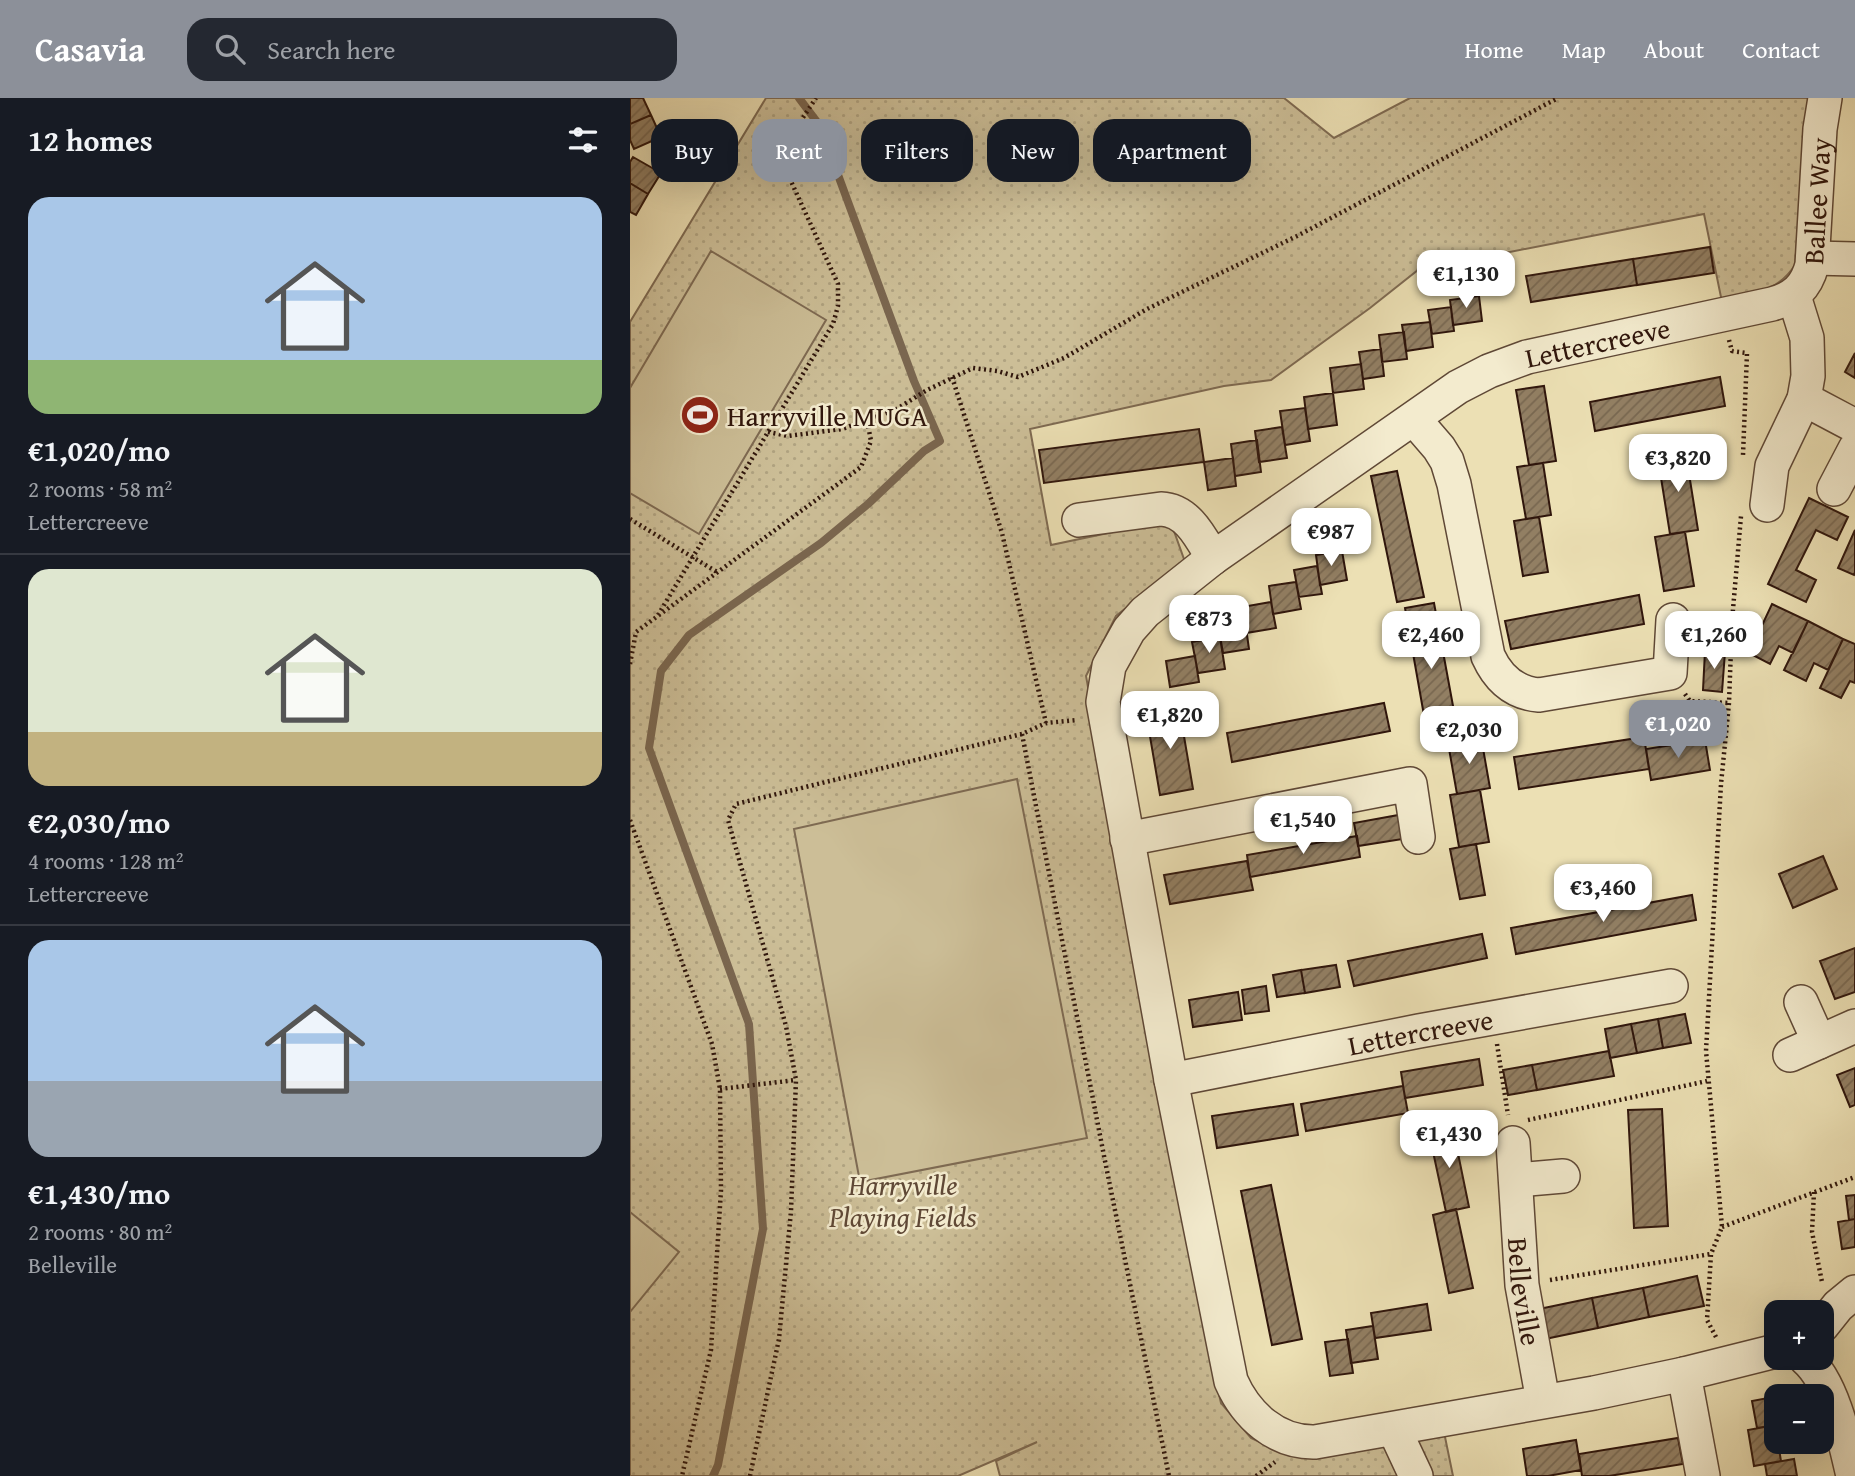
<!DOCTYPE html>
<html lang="en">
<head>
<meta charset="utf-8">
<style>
	:root { --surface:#171b24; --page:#242831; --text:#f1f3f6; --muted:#9ea1a6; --line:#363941; --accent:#8c9099 }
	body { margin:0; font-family:"Gentium Book Plus",serif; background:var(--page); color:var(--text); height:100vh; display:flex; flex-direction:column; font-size:26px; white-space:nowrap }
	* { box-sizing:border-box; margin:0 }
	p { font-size:23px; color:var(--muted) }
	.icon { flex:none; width:38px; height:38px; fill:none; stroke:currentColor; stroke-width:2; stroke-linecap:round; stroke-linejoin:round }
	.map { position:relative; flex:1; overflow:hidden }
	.drawer { display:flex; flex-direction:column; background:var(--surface); width:630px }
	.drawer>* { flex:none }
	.banner { position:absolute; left:21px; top:21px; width:665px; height:63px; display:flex; gap:14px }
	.buttons { position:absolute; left:1134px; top:1202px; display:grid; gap:14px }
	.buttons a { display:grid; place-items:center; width:70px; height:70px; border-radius:14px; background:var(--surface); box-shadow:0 7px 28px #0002; font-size:35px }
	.price { position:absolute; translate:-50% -60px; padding:0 16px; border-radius:14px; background:#fff; color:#222; font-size:23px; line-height:46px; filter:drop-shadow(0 2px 4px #0008) }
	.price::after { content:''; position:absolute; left:50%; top:42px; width:21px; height:16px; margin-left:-10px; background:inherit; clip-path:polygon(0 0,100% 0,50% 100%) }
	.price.on { background:var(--accent); color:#fff }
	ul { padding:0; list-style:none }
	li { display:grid; align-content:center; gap:14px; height:371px; padding:0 28px }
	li+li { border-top:2px solid var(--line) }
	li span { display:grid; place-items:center; height:217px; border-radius:21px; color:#555 }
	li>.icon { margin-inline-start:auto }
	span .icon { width:126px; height:126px; fill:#fffc; stroke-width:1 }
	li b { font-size:30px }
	h2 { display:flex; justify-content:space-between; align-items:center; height:84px; padding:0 28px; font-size:30px }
	.tag { padding:0 24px; border-radius:21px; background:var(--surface); box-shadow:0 7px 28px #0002; font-size:24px; line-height:63px }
	.tag.on { background:var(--accent); color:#fff }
	header { display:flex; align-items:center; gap:42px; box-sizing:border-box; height:98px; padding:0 35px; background:var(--accent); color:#fff }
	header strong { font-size:33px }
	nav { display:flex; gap:38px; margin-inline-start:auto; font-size:24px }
	.search { width:490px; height:63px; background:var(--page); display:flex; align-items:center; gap:18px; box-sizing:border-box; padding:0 24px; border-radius:21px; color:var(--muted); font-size:26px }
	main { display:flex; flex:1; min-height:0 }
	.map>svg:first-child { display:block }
	.grass { fill:url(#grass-dots); stroke:#7e6a52; stroke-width:2 }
	.pitch { fill:#ccbe97; stroke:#7e6a52; stroke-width:2 }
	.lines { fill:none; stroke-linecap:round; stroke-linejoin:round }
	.stream { stroke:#7a664f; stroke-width:8 }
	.building { fill:url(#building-hatch); stroke:#30160c; stroke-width:2 }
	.minor-casing { stroke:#5f4836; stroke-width:36 }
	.path { stroke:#30160c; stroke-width:4.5; stroke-dasharray:2 3.5; stroke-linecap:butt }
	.minor { stroke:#f3ebce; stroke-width:33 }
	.labels { text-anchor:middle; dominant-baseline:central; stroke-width:5; stroke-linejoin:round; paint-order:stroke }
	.street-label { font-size:28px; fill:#30160c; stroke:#f3ebce }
	.poi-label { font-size:28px; fill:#30160c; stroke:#f3ebce; text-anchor:start }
	.park-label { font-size:28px; font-style:italic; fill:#5f4836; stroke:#f3ebce }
</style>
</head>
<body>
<header>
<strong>Casavia</strong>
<div class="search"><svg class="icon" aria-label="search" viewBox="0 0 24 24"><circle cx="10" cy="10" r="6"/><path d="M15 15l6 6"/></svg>Search here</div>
<nav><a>Home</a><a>Map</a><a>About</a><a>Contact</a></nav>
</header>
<main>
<section class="drawer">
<h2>12 homes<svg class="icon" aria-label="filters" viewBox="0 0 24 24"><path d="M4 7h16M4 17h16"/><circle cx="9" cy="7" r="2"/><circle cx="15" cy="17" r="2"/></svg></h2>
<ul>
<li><span style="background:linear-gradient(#a9c7e8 75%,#8fb573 0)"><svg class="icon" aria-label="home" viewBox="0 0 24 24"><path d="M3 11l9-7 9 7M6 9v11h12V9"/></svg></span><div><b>€1,020/mo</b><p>2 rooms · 58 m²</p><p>Lettercreeve</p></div></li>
<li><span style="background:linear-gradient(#dfe7d0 75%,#c2b280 0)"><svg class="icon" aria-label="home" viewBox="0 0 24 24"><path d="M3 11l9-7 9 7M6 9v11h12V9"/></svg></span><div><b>€2,030/mo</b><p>4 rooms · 128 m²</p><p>Lettercreeve</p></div></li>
<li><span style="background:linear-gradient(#a9c7e8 65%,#9aa5b1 0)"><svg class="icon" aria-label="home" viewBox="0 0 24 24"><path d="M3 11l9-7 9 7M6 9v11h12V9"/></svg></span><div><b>€1,430/mo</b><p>2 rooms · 80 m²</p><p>Belleville</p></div></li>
</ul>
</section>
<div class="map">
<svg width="1225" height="1378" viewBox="0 0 1225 1378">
	<defs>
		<pattern id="grass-dots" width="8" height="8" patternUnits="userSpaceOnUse" patternTransform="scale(1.75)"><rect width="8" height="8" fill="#ccbe97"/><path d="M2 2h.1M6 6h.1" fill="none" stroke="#b0a381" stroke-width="1.8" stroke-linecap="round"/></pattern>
		<pattern id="building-hatch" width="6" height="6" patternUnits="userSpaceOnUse" patternTransform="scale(1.75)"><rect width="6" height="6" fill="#927f63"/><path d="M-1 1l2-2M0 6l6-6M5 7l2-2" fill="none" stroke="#786750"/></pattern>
	</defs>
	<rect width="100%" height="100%" fill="#ece0b4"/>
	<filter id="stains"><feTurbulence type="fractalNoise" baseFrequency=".00286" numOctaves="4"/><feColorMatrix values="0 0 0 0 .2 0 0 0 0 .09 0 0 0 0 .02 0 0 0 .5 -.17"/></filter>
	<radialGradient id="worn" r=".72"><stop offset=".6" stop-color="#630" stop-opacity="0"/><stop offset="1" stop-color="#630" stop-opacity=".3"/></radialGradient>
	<!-- grass -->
	<path class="grass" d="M136,0h518l50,40 76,-40h399l-14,167c-17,27 -43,29 -73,37l-18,-88 -286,56 -48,38 -99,72 -47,6 -194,43 21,116 119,-25 15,42 -69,54 -30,60 119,658 16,69 30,35 19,9 174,-15 9,44h-453l-4,-15 41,-19 -79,34h-328v-1154z"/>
	<!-- pitch -->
	<path class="pitch" d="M81,153l115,69 -127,214 -69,-41v-105z
		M387,681l70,359 -227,44 -66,-353z
		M0,1114l49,40 -49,60z"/>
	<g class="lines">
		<!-- stream -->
		<path class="stream" d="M83,1378l5,-11 45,-236 -14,-205 -100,-276 12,-77 28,-36 132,-92 47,-39 56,-53 16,-10 -26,-60 -94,-255 -21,-28"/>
	</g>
	<!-- building -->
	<path class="building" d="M0,0h13l8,17 -21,9z
		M21,17l10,22 -27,12 -4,-9v-16z
		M3,59l28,16 -13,21 -18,-11v-21z
		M0,85l18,11 -12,21 -6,-3z
		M1080,149l4,26 -77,12 -4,-26z
		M1003,161l4,26 -106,17 -5,-26z
		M849,198l3,25 -29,4 -3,-25z
		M821,209l3,24 -22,3 -4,-24z
		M800,224l3,25 -27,4 -4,-26z
		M774,234l3,27 -25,3 -3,-27z
		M751,251l3,27 -21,3 -4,-27z
		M1225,255v25l-10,-6z
		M731,266l3,25 -31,4 -3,-25z
		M1090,279l5,29 -130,25 -5,-29z
		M914,288l12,75 -27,4 -13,-75z
		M703,295l4,32 -29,4 -4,-32z
		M675,310l5,33 -25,4 -5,-34z
		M652,329l5,31 -28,4 -4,-31z
		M569,331l5,33 -160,21 -5,-33z
		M627,342l4,32 -26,4 -4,-32z
		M1056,357l12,75 -28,4 -12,-75z
		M603,360l3,28 -28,4 -4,-28z
		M913,365l8,52 -25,4 -9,-52z
		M767,373l27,126 -27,5 -26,-126z
		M1179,400l39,19 -11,23 -21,-10 -20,40 20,10 -10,22 -38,-18z
		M909,419l9,55 -25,4 -9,-55z
		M1225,432v42l-1,3 -16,-7z
		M1055,434l9,54 -30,5 -9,-54z
		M712,453l5,29 -27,5 -4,-30z
		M687,468l5,28 -23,3 -5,-27z
		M666,484l5,27 -28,5 -4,-28z
		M1009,497l5,29 -133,25 -6,-28z
		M641,504l5,26 -30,5 -4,-26z
		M804,505l24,130 -30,5 -23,-130z
		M1142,506l36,17 -15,32 -14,-7 -9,18 -21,-11z
		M615,523l4,28 -26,4 -5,-28z
		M1178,523l35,18 -15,31 -14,-7 -8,18 -22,-11z
		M590,539l5,32 -27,4 -6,-31z
		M1213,541l12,5v39l-5,-2 -9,17 -21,-10z
		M1075,553l20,1 -3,40 -19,-2z
		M565,558l4,26 -29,5 -4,-26z
		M754,605l6,28 -158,31 -5,-29z
		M549,609l14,82 -33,6 -14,-82z
		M851,639l9,51 -33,6 -9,-51z
		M1014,639l5,32 -130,20 -5,-32z
		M1075,642l5,30 -59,10 -5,-31z
		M850,692l9,52 -30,5 -9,-52z
		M774,716l5,24 -51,8 -4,-23z
		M727,738l3,21 -110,20 -3,-22z
		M846,746l9,51 -25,4 -10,-50z
		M1193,758l14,33 -44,19 -14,-34z
		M617,763l6,29 -83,14 -6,-29z
		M1062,797l4,25 -180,34 -5,-26z
		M852,836l5,24 -133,28 -6,-25z
		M1225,850v44l-20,7 -15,-38z
		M706,867l4,22 -35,6 -4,-23z
		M671,872l4,23 -28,4 -4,-22z
		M636,888l3,25 -24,3 -3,-24z
		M608,894l4,28 -49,7 -4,-27z
		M1055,916l6,29 -28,5 -5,-29z
		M1028,921l5,29 -26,5 -6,-29z
		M1001,926l6,29 -27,5 -5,-29z
		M979,953l5,25 -77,14 -5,-25z
		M849,961l4,26 -78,13 -4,-26z
		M902,967l5,25 -29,5 -5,-25z
		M1225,970v37l-5,2 -13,-32z
		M773,988l5,27 -102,18 -5,-27z
		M663,1006l5,31 -81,13 -5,-32z
		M1032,1011l6,117 -34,2 -6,-118z
		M823,1031l16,78 -23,5 -17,-79z
		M641,1087l31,154 -30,6 -31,-154z
		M1225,1097v24l-6,1 -3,-24z
		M826,1111l17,79 -24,5 -16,-78z
		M1225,1121v28l-13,2 -4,-27z
		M1067,1178l7,30 -55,11 -6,-29z
		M1013,1190l6,29 -51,11 -6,-30z
		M962,1200l6,30 -53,11 -6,-30z
		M797,1206l4,26 -56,8 -4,-25z
		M743,1228l5,33 -27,4 -5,-33z
		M718,1241l5,34 -23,3 -5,-34z
		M1154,1297l-8,1v29l-19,3 -5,-27z
		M1145,1327l6,36 -27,5 -6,-36z
		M1048,1340l5,26 -74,12h-27l-3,-22z
		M946,1342l5,30 -33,6h-21l-4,-27z
		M1164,1361l3,17h-30l-2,-12z"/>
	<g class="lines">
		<!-- minor casing -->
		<g class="minor-casing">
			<g id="minor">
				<path d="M1183,160l42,1"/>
				<path d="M1174,301l51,27"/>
				<path d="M784,321l25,29 8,13 7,23 34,172c10,22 26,37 51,39l131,-22 3,-53"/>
				<path d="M1204,391l21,-40"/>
				<path d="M1137,407l5,-39 32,-67 4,-23 -1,-38 -13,-42"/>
				<path d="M449,422l82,-11c27,1 40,29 52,49"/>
				<path d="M497,741l283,-55 8,53"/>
				<path d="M1171,904l18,40"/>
				<path d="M1160,957l65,-29"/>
				<path id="s1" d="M541,982l248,-49 252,-45"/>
				<path id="s2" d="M883,1045l9,142 21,116"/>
				<path d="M886,1082l47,-4"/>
				<path d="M1192,1228l16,-20 17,-14"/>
				<path id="s3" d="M1146,1253l-92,23 -90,19 -279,49c-39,1 -69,-27 -84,-61l-60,-301 -68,-378 6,-36 20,-36 16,-18 68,-54 245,-171 31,-16 38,-14 245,-53c22,-6 34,-16 40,-39l8,-136 5,-31"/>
				<path d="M1175,1260c28,24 40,83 48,118"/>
				<path d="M1054,1276l19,102"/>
				<path d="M764,1331l22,47"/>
			</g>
		</g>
		<!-- path -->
		<path class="path" d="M1099,242l3,11 15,2 -4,102
			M322,279l50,156 44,190
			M138,334l20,4 54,-7 53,-19 32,-20 46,-22 24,3 21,6 46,-19 83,-49 150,-73 261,-138
			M0,421l87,53
			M28,517l175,-291 5,-18v-22l-49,-107v-22l3,-21 24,-36
			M1072,523h30
			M0,566l6,-32 225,-165 10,-26 -4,-21
			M1055,596l5,7 39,2
			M392,636l83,427 64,315
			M0,722l82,224 8,45 1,101 -10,160 -29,126
			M867,946l11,71
			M90,991l76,-9
			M898,1022l179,-39
			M1184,1094l-2,40 10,50
			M1092,1129l133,-50
			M920,1182l161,-26
			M1086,1239l-9,-17 4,-66 11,-27 -16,-176 15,-267 8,-81 3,-82 9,-105
			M120,1378l29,-137 12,-128 5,-131 -10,-54 -58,-206 8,-16 286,-70 24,-11 32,-3
			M626,1378l19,-14"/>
		<!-- minor -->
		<use href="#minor" class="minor"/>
	</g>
	<!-- icons -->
	<defs>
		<g id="stadium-disc" transform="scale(2.0125)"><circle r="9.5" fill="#8f2418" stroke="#f3ebce"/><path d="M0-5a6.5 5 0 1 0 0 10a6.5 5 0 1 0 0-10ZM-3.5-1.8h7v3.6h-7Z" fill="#fff"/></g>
	</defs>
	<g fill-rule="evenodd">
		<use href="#stadium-disc" x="70" y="317"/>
	</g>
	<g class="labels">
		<!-- street labels -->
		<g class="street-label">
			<text stroke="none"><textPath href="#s3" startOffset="2208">Ballee Way</textPath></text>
			<text stroke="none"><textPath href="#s3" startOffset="1906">Lettercreeve</textPath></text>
			<text stroke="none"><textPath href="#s1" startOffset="254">Lettercreeve</textPath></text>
			<text stroke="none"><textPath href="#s2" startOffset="149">Belleville</textPath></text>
		</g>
		<!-- poi labels -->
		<g class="poi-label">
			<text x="97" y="317">Harryville MUGA</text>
		</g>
		<!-- park labels -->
		<g class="park-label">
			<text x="273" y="1086">Harryville<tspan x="273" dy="32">Playing Fields</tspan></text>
		</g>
	</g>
	<rect width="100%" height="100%" filter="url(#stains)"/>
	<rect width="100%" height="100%" fill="url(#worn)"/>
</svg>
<div class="buttons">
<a>+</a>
<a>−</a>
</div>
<b class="price" style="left:836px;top:212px">€1,130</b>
<b class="price" style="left:1048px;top:396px">€3,820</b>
<b class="price" style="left:701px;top:470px">€987</b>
<b class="price" style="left:579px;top:557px">€873</b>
<b class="price" style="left:801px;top:573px">€2,460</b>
<b class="price" style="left:1084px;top:573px">€1,260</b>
<b class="price" style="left:540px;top:653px">€1,820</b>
<b class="price on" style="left:1048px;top:662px">€1,020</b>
<b class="price" style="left:839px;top:668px">€2,030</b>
<b class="price" style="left:673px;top:758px">€1,540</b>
<b class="price" style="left:973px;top:826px">€3,460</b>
<b class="price" style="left:819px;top:1072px">€1,430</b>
<div class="banner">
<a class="tag">Buy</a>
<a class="tag on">Rent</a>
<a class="tag">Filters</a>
<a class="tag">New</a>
<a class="tag">Apartment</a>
</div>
</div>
</main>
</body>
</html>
